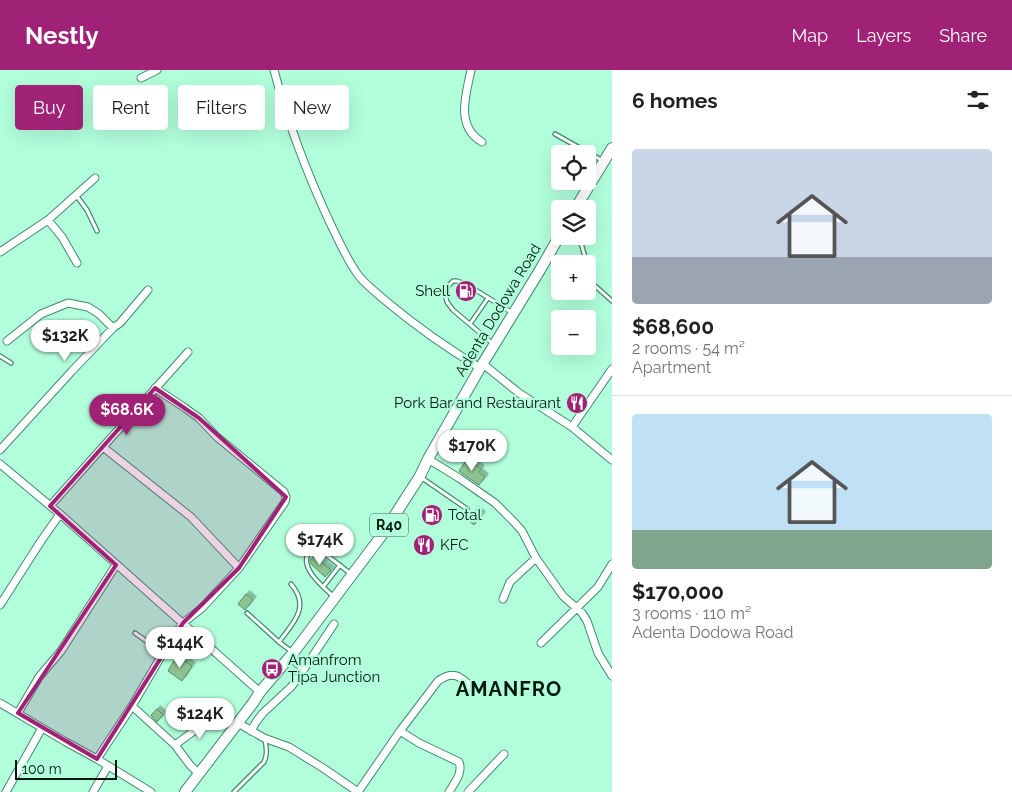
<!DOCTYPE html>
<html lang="en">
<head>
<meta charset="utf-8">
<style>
	:root { --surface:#fff; --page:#f6f6f6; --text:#202124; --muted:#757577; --line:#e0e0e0; --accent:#a02276 }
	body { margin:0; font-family:Raleway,sans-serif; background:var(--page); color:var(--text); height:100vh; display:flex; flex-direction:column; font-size:19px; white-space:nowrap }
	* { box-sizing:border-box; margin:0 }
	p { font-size:16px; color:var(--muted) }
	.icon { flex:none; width:28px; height:28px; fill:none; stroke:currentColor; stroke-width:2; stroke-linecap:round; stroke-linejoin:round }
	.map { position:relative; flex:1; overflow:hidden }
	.details { display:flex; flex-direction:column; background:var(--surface); width:400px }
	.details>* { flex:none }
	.banner { position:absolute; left:15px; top:15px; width:475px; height:45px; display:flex; gap:10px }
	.controls { position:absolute; left:551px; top:75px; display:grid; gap:10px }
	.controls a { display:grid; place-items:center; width:45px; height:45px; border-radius:5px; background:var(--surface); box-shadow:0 5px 20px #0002; font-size:25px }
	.scale { position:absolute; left:15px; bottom:12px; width:102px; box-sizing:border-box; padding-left:5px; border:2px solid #00190e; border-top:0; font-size:14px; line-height:18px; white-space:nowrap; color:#00190e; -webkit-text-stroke:4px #b2ffdc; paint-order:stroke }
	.price { position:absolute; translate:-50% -42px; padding:0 11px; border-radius:18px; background:#fff; color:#222; font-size:16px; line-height:32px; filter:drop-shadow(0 1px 2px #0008) }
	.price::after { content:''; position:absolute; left:50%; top:30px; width:15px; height:11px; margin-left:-8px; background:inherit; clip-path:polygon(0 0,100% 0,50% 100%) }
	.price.selected { background:var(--accent); color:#fff }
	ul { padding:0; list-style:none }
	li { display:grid; align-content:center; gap:10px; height:265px; padding:0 20px }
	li+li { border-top:1px solid var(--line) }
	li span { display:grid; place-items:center; height:155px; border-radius:5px; color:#555 }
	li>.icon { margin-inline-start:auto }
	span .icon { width:90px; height:90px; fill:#fffc; stroke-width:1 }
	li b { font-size:21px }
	h2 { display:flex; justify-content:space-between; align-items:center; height:60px; padding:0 20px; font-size:21px }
	.chip { padding:0 18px; border-radius:5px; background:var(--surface); box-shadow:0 5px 20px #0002; font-size:18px; line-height:45px }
	.chip.selected { background:var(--accent); color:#fff }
	header { display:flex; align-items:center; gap:30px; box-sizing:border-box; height:70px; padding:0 25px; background:var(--accent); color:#fff }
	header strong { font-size:24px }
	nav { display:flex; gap:28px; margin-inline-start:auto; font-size:18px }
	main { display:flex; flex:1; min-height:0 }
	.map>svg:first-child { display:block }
	.building { fill:#8ec290; stroke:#598b5b; filter:url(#shadow) }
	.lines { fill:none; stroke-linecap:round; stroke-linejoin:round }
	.lane-casing { stroke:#3f8b6d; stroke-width:5.5 }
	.street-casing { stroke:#3f8b6d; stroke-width:9 }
	.primary-casing { stroke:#3f8b6d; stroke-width:12 }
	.lane { stroke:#fff; stroke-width:3 }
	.street { stroke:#fff; stroke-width:7 }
	.primary { stroke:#fff; stroke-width:10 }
	.marked { fill:#a02276; fill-opacity:0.2; stroke:#a02276; stroke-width:4; stroke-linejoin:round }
	.labels { text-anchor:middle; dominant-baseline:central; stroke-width:4.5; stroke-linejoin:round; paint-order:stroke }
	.shield { fill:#b2ffdc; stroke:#355e4c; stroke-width:1 }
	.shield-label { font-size:14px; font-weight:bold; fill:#00190e }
	.poi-label { font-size:15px; fill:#00190e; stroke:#b2ffdc; text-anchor:start }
	.street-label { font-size:15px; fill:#00190e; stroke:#b2ffdc }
	.district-label { font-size:20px; font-weight:bold; letter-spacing:1px; fill:#00190e; stroke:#b2ffdc }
</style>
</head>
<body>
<header>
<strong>Nestly</strong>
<nav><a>Map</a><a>Layers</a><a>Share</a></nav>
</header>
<main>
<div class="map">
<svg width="612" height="722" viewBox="0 0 612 722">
	<defs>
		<filter id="shadow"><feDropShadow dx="3.5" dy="-3.5" stdDeviation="0" flood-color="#0004"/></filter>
	</defs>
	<rect width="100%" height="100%" fill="#b2ffdc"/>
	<!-- building -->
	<path class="building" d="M467,389l14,10 -2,3 6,5 -6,8 -20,-14z
		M475,440l7,5 -8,10 -6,-5z
		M314,486l17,14 -6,7 -14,-13 -1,-4z
		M246,524l7,6 -8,10 -7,-6z
		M179,587l13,9 -10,15 -14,-10 7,-12 2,1z
		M157,639l6,6 -6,7 -6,-7z"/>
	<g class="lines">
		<!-- lane casing -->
		<g class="lane-casing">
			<path id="lane" d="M555,64l48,27
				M76,125l11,15 10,21
				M579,166l8,28
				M588,195l5,19 19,17
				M470,254l18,-26
				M492,273l-39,-33 -6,-8 -1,-4v-7l3,-6 4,-4h4l9,3 45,28
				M0,286l11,7
				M422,408l45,31
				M323,517l17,-22
				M333,526c-10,-9 -36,-30 -23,-45 3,-3 6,-3 10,-1l31,24
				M247,543l32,29 12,9
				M135,563l28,20
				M279,572c14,-19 32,-35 12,-58
				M234,722l30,-30c4,-8 2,-15 1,-23"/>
		</g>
		<!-- street casing -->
		<g class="street-casing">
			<path id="street" d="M274,0c14,54 34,106 58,157 8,16 16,35 27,49 8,10 19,18 28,26 30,25 60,46 93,66
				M471,0c-5,25 -16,56 11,72
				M141,8l16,-8
				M48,150l14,17 15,26
				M0,182l48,-32 47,-42
				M7,271l34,-27 27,-11 20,4 11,7 14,14
				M483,294l36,29 53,34 40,33
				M155,318l30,20 14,10 18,19 67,55 2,5 -1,5 -46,66
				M572,357l40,-58
				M0,380l72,-79 41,-43 7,-5 28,-33
				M428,389l31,19 36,25 19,19 8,9 14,27 27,38 19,17 5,8 11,32 14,23
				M0,394l60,50 200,178
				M50,436l138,-154
				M503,529l7,-17 26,-24
				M0,535l41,-64 19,-27
				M541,573l57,-56 14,-23
				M290,587l14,12
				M0,633l66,39 31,17 54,33
				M132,636l43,39 15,20 9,9
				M18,643l21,-36 22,-26 55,-86
				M238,653l26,15 25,9 34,21 35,24
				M251,661l5,-9 7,-9 28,-26 9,-12 34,-51
				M400,661l19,12 40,19c4,11 -4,20 -10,30
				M175,675l23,-17 9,-11
				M97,689l35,-53 31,-53 20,-30 19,-15 37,-40 -48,-51 -88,-70
				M6,722l36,-64
				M93,722l15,-26
				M358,722l42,-61 38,-50c17,-13 24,-2 37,9
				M468,722l36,-38"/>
		</g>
		<!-- primary casing -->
		<g class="primary-casing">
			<path id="primary" d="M575,139l37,-61
				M185,722l68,-89 7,-11 34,-40 88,-117 38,-59 8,-17 52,-91 60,-98 20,-35"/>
		</g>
		<!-- lane -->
		<use href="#lane" class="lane"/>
		<!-- street -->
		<use href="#street" class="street"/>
		<!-- primary -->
		<use href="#primary" class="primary"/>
	</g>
	<!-- marked area -->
	<path class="marked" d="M155,318l44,30 87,79 -47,71 -56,55 -86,136 -79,-46 98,-148 -66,-59z"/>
	<!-- icons -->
	<defs>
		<g id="fuel-disc" transform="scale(1.125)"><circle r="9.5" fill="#a02276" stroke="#b2ffdc"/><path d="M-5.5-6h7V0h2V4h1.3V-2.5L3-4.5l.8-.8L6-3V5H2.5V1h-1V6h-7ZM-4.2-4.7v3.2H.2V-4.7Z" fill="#fff"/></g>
		<g id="restaurant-disc" transform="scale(1.125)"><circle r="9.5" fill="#a02276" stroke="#b2ffdc"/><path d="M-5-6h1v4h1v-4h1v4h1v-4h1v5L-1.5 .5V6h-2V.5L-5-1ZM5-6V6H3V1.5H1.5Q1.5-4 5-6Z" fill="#fff"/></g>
		<g id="bus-disc" transform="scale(1.125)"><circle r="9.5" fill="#a02276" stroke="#b2ffdc"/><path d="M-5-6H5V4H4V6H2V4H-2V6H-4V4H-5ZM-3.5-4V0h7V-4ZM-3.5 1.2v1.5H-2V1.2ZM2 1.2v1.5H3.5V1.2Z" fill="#fff"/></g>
	</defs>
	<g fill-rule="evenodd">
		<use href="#fuel-disc" x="466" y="221"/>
		<use href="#restaurant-disc" x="577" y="333"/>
		<use href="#fuel-disc" x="432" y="445"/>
		<use href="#restaurant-disc" x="424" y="475"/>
		<use href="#bus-disc" x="272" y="599"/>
	</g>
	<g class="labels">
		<!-- shield labels -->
		<rect class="shield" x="370" y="443.5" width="38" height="23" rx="4"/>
		<g class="shield-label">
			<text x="389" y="455">R40</text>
		</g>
		<!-- poi labels -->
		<g class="poi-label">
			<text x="450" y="221" text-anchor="end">Shell</text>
			<text x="561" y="333" text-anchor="end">Pork Bar and Restaurant</text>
			<text x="448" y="445">Total</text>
			<text x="440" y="475">KFC</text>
			<text x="288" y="590">Amanfrom<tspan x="288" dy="17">Tipa Junction</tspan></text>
		</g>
		<!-- street labels -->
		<g class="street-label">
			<text transform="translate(498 240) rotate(-59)">Adenta Dodowa Road</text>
		</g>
		<!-- district labels -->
		<g class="district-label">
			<text x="509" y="619">AMANFRO</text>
		</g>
	</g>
</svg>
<div class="controls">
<a><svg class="icon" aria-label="locate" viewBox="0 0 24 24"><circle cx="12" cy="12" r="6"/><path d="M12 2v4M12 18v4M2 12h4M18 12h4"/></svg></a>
<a><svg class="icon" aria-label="layers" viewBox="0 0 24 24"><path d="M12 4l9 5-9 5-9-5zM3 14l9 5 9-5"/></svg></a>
<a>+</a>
<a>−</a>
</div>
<div class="scale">100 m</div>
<b class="price" style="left:65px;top:292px">$132K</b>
<b class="price selected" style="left:127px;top:366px">$68.6K</b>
<b class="price" style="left:472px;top:402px">$170K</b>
<b class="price" style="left:320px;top:496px">$174K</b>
<b class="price" style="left:180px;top:599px">$144K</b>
<b class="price" style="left:200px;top:670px">$124K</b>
<div class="banner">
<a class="chip selected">Buy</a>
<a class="chip">Rent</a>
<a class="chip">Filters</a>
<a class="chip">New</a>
</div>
</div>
<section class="details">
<h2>6 homes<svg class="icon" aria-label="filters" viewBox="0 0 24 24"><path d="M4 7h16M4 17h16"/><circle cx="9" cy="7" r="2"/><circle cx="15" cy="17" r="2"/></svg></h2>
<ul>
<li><span style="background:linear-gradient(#c9d6e8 70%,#9aa5b1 0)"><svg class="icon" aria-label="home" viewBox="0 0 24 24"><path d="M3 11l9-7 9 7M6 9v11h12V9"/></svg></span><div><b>$68,600</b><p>2 rooms · 54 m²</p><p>Apartment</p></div></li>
<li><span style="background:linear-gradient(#bfe0f5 75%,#7fa58c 0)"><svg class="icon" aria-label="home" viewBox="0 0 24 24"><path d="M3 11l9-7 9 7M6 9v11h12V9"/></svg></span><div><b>$170,000</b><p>3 rooms · 110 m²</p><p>Adenta Dodowa Road</p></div></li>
</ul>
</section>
</main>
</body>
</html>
